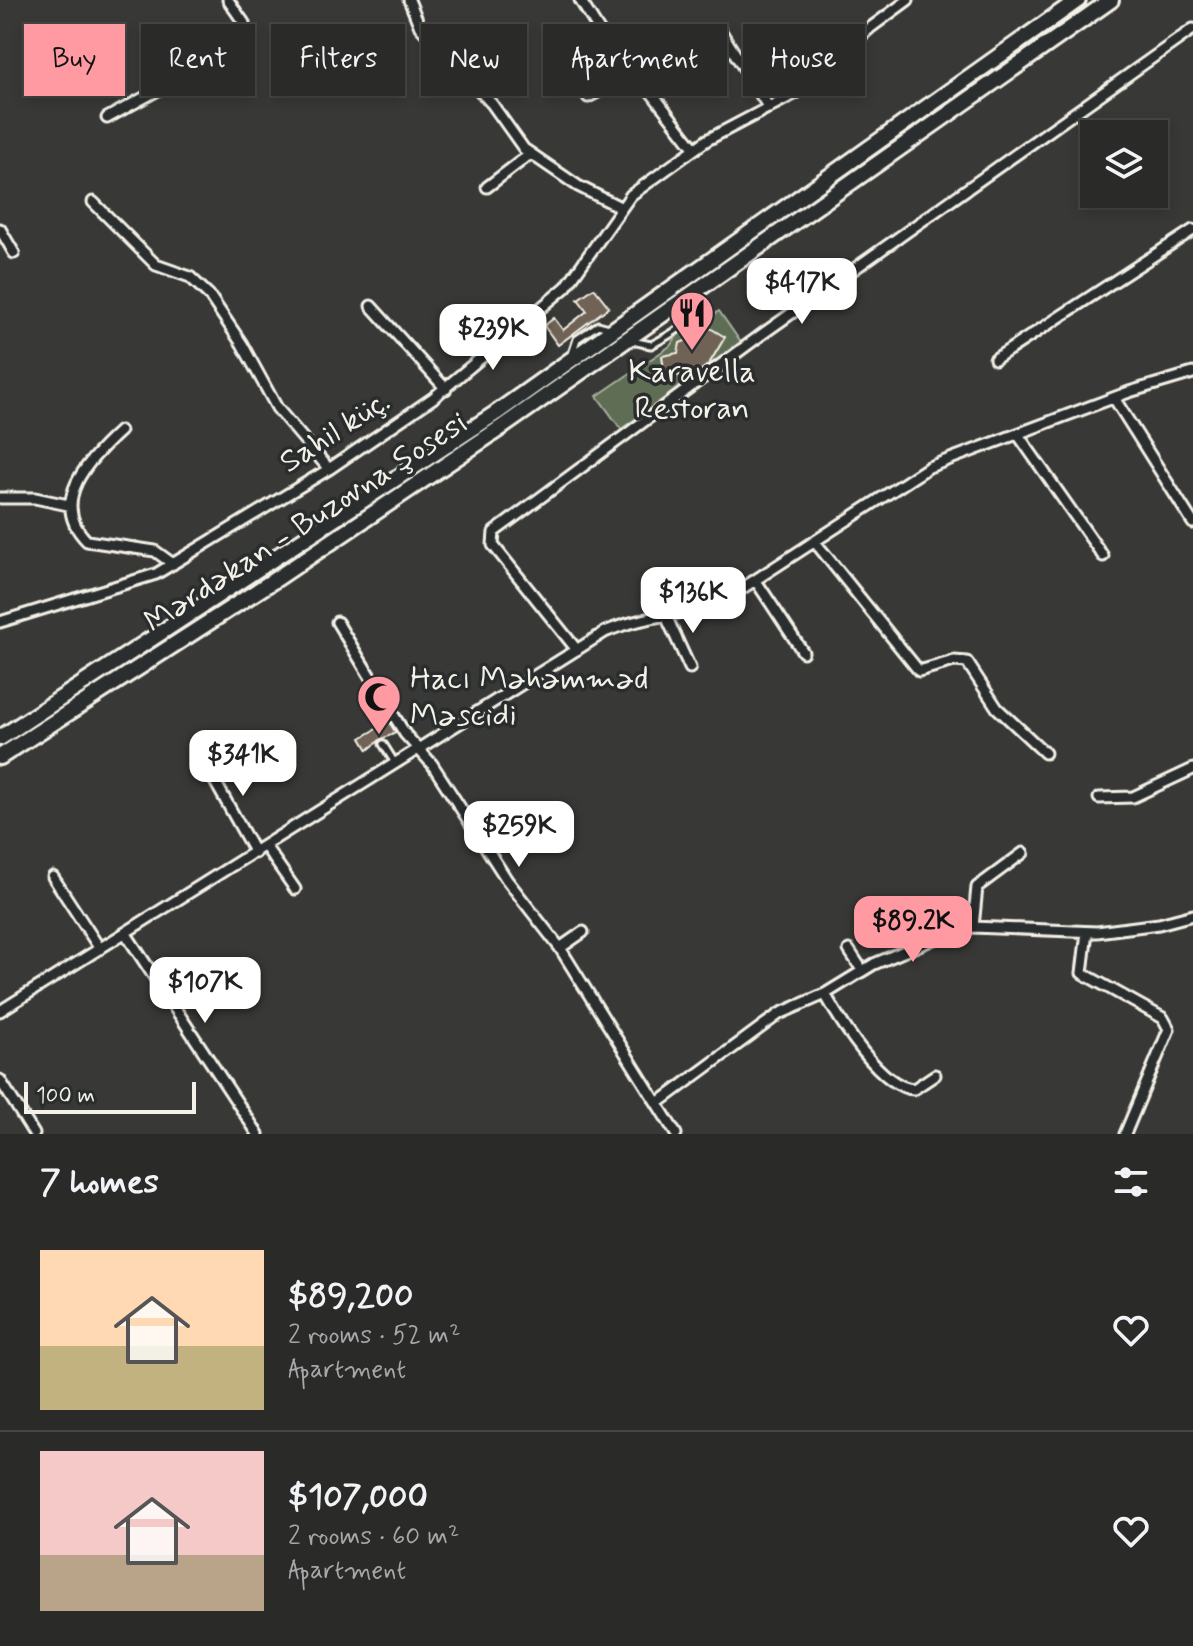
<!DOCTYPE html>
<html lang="en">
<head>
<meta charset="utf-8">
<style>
	:root { --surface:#2a2a28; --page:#363634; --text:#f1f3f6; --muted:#a5a7a8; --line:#464645; --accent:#ff9aa2 }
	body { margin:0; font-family:Mynerve,sans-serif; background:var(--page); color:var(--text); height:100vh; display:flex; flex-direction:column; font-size:30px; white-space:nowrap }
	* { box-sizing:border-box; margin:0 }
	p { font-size:26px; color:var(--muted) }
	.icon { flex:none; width:44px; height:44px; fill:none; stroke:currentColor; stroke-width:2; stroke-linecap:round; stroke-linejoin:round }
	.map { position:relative; height:1134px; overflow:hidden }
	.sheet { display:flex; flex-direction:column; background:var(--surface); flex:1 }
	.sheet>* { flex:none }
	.hud { position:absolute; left:24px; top:24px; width:1146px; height:72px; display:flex; gap:16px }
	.buttons { position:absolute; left:1080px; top:120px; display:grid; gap:16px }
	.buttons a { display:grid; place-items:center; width:88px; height:88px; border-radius:0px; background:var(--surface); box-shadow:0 4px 12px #0003,0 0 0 2px var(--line); font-size:40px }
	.scale { position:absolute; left:24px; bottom:20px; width:172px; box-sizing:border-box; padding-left:8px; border:4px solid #f4f1e8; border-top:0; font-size:22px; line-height:28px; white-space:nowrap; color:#f4f1e8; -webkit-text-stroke:6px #2a2d2e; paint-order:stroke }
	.price { position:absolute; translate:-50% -68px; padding:0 18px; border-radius:16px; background:#fff; color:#222; font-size:26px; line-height:52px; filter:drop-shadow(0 2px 4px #0008) }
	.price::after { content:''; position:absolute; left:50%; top:48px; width:24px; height:18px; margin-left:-12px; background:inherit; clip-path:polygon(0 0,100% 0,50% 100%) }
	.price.selected { background:var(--accent); color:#111 }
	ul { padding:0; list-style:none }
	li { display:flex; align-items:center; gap:24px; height:200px; padding:0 40px }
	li+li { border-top:2px solid var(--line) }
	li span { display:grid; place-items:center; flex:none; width:224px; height:160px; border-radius:0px; color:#555 }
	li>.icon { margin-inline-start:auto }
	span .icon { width:96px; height:96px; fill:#fffc; stroke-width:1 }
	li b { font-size:34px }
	h2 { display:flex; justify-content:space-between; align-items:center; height:96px; padding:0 40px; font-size:34px }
	.pill { padding:0 28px; border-radius:0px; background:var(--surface); box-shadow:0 4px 12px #0003,0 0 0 2px var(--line); font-size:28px; line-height:72px }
	.pill.selected { background:var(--accent); color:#111 }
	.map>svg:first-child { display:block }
	.green { fill:#5e6d55; stroke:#a9af9e; stroke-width:2 }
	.building { fill:#706456; stroke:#f4f1e8; stroke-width:2 }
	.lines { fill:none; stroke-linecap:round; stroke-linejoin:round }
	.service-casing { stroke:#f4f1e8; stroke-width:11 }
	.minor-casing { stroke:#f4f1e8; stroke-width:15 }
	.primary-casing { stroke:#f4f1e8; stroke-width:20 }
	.service { stroke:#2a2d2e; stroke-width:5 }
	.minor { stroke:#2a2d2e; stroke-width:9 }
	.primary { stroke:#2a2d2e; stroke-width:14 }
	.labels { text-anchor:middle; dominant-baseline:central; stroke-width:7; stroke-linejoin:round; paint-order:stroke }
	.poi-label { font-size:32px; fill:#f4f1e8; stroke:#2a2d2e }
	.street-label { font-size:32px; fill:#f4f1e8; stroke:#2a2d2e }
</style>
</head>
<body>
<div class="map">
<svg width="1193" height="1134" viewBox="0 0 1193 1134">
	<rect width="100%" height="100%" fill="#383836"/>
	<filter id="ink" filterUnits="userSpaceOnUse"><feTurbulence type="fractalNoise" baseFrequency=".0125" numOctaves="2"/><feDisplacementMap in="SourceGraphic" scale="16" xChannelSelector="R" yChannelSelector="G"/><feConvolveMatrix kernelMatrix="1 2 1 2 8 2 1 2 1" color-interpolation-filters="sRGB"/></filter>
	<g filter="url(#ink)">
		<!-- green -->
		<path class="green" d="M719,311l23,33 -121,85 -24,-33 73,-50 13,-18 13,-2z"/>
		<!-- building -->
		<path class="building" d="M594,288l15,19 -51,38 -14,-19 10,-8 9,12 24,-19 -9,-12z
			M705,325l20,12 -16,27 -13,10 -31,3 -3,-21 16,-3 2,-10 18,-7z
			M377,703l19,30 -15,6 -13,11 -7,-12 22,-13 -11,-19z"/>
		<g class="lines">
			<!-- service casing -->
			<g class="service-casing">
				<path id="service" d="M632,341l19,4c23,-12 46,-23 46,-51
					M572,354l5,-15 21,-14 11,3
					M383,744l12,19"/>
			</g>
			<!-- minor casing -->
			<g class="minor-casing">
				<path id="minor" d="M409,0l11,27 72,77 32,45 54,37 42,21
					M580,0l34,54 33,33 48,62
					M720,30l49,78
					M588,97l45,-23
					M107,118l135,-74 2,-21 -16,-23
					M487,187l42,-32
					M93,202l63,63 34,12 19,18 33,49 35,64 52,61
					M0,229l14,24
					M371,306l75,83
					M995,359l198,-129
					M1114,398l79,125
					M120,431c-32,29 -72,71 -33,110l68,10 18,13
					M1019,436l84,120
					M0,498h35l33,7
					M815,542l104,129 35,-10 13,1 30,46 48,45
					M756,581l47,71
					M666,616l24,52
					M0,622l156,-48 173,-105 104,-71 133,-111 65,-92 76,-55 89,-47 74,-65 38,-28
					M337,622l68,112 27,30 75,116 53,68 116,186
					M577,650l-84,-105 1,-13 267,-197 432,-306
					M203,760l52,93
					M1099,798l34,-1 60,-28
					M265,846l30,43
					M53,877l47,72
					M973,927l4,-40 46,-34
					M1087,932l-5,41 81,45 6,11 -44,105
					M126,934l132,200
					M560,948l23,-16
					M849,950l13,20
					M825,994c15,27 56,94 89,95l21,-14
					M0,1011l605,-379c40,-18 84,-16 124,-35l200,-130 200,-75 64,-19
					M0,1080l34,54
					M658,1103l121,-89 46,-20 49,-30 76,-32 23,-5 124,5 62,-8 34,-9"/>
			</g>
			<!-- primary casing -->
			<g class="primary-casing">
				<path id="primary" d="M0,738l496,-325 582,-413
					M0,757l279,-180 226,-152 606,-425"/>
			</g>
			<!-- service -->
			<use href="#service" class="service"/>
			<!-- minor -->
			<use href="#minor" class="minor"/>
			<!-- primary -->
			<use href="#primary" class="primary"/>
		</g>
	</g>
	<!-- icons -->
	<defs>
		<g id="restaurant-pin" transform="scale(2.3)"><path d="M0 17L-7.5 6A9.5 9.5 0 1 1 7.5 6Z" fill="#ff9aa2" stroke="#2a2d2e"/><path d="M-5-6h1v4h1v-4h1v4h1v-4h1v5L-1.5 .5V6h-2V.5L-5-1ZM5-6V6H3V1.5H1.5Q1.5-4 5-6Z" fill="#111"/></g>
		<g id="mosque-pin" transform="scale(2.3)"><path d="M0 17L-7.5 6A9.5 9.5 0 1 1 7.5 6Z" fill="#ff9aa2" stroke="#2a2d2e"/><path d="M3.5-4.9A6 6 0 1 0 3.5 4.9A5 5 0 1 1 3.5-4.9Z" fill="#111"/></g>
	</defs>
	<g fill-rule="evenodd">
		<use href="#restaurant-pin" x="692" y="313"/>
		<use href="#mosque-pin" x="379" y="697"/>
	</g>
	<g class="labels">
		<!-- poi labels -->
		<g class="poi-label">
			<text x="692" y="372">Karavella<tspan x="692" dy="37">Restoran</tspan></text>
			<text x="410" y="679" text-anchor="start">Hacı Məhəmməd<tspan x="410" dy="37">Məscidi</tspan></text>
		</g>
		<!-- street labels -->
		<g class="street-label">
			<text transform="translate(335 432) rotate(-33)">Sahil küç.</text>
			<text transform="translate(306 523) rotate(-33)">Mərdəkan - Buzovna şosesi</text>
		</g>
	</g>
</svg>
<div class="buttons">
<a><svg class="icon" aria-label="layers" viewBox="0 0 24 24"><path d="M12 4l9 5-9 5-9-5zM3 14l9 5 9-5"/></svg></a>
</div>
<div class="scale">100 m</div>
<b class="price" style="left:802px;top:326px">$417K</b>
<b class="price" style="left:493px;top:372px">$239K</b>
<b class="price" style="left:693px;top:635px">$136K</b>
<b class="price" style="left:243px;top:798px">$341K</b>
<b class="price" style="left:519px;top:869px">$259K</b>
<b class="price selected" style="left:913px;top:964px">$89.2K</b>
<b class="price" style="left:205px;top:1025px">$107K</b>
<div class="hud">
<a class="pill selected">Buy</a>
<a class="pill">Rent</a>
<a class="pill">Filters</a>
<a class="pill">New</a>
<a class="pill">Apartment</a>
<a class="pill">House</a>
</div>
</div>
<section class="sheet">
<h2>7 homes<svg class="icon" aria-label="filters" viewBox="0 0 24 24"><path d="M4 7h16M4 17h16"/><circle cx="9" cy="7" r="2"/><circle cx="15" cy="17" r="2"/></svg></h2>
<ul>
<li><span style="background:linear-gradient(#ffd9b3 60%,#c2b280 0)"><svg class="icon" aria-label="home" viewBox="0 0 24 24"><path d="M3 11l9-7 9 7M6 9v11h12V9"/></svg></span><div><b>$89,200</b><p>2 rooms · 52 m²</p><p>Apartment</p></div><svg class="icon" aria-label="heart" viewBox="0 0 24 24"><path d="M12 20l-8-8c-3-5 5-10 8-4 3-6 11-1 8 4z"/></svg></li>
<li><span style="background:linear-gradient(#f6c9c9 65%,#b9a48a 0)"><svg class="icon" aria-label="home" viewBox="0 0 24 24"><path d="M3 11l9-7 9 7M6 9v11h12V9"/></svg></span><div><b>$107,000</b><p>2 rooms · 60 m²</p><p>Apartment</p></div><svg class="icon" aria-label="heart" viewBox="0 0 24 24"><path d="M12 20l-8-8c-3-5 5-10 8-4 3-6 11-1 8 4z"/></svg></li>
</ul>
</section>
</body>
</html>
